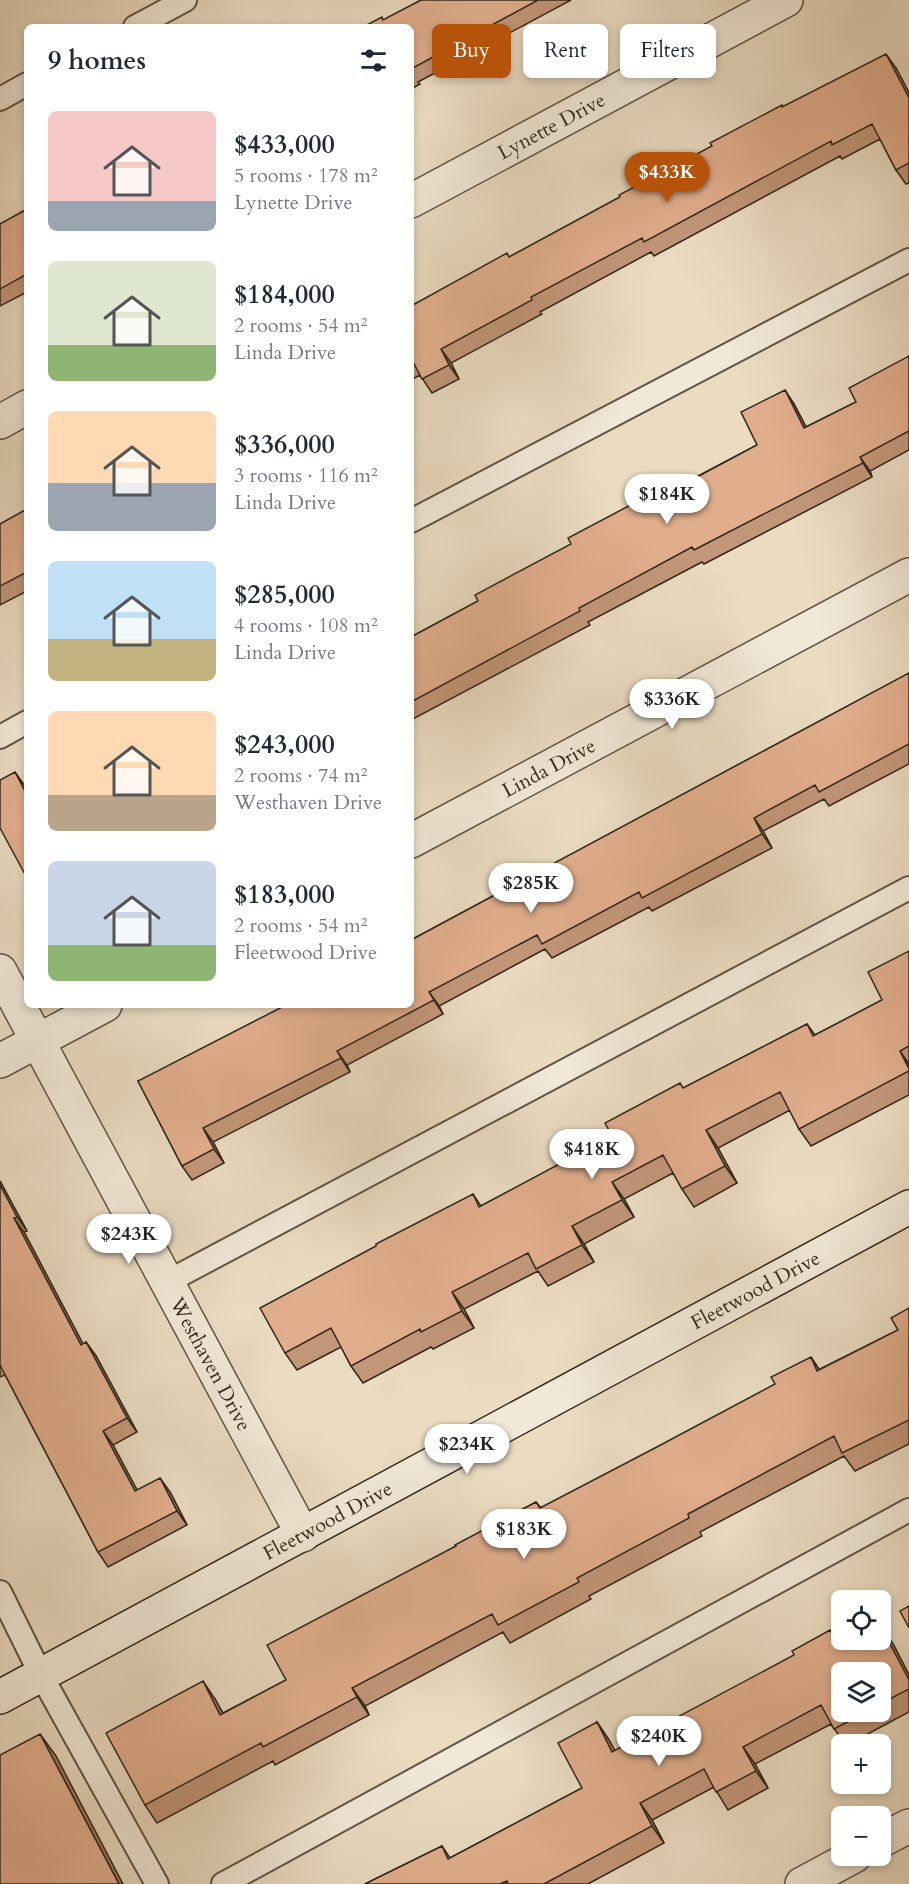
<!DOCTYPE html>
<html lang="en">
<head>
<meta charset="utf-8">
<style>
	:root { --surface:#fff; --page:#f2f2f3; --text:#1f2937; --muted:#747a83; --accent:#b45309 }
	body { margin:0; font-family:Cardo,serif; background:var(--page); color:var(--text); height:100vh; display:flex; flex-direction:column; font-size:22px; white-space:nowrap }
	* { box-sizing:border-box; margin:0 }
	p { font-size:20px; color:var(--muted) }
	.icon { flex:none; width:33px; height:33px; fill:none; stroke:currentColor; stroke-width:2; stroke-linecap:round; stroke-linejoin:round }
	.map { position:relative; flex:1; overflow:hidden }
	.sheet { position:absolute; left:24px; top:24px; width:390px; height:984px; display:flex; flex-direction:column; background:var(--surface); border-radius:9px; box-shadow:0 3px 9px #0003 }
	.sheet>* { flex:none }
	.guide { position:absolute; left:432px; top:24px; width:387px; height:54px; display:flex; gap:12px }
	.fabs { position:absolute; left:831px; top:1590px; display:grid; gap:12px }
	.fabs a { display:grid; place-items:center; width:60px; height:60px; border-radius:9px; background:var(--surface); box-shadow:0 3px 9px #0003; font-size:30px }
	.price { position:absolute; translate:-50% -51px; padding:0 14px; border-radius:21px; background:#fff; color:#222; font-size:20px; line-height:39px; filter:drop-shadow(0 2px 3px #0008) }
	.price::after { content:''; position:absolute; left:50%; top:36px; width:18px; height:14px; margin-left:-9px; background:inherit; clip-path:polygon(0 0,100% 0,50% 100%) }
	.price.on { background:var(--accent); color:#fff }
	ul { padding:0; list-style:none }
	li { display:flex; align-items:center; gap:18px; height:150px; padding:0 24px }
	li span { display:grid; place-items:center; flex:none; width:168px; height:120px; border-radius:9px; color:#555 }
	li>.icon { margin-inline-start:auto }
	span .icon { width:72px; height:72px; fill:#fffc; stroke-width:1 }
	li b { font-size:26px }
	h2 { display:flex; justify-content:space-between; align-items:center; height:72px; padding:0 24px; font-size:26px }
	.tag { padding:0 21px; border-radius:9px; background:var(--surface); box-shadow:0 3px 9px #0003; font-size:21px; line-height:54px }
	.tag.on { background:var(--accent); color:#fff }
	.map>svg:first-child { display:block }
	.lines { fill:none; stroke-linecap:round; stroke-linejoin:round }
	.lane-casing { stroke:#5f5444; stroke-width:26 }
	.street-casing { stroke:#5f5444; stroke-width:36 }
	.secondary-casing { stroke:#31271a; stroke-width:36 }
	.lane { stroke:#f1e8d7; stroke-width:22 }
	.street { stroke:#f1e8d7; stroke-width:33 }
	.secondary { stroke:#f1e8d7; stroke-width:33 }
	.wall { fill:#c29679; stroke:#31271a; stroke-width:1.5; fill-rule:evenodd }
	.shaded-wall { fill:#9e7a63; stroke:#31271a; stroke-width:1.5 }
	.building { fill:#e1ae8d; stroke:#31271a; stroke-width:1.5 }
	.labels { text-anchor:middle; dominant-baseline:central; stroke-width:4.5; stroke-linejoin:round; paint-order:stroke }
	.street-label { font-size:20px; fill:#31271a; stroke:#f1e8d7 }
</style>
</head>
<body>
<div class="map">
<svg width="909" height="1884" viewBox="0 0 909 1884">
	<rect width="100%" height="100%" fill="#eadbc1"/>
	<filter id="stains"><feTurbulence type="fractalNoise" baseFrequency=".00333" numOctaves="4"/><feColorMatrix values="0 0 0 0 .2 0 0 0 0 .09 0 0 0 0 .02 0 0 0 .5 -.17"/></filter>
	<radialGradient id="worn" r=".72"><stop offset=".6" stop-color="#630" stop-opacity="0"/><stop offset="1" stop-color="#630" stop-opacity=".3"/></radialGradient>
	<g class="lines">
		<!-- lane casing -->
		<g class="lane-casing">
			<path id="lane" d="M135,27l50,-27
				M0,99l27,-15
				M411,521l498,-261
				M0,737l27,-15
				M167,1282l742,-394
				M0,1592l41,83 116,209
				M223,1884l686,-374"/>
		</g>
		<!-- street casing -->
		<g class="street-casing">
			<g id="street">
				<path id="s1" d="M411,201l375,-201"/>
				<path d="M0,422l27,-15"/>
				<path id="s2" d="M411,841l498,-266"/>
				<path id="s3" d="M0,971l303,564"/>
				<path d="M0,1061l105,-56"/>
				<path d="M880,1841l29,-15"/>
				<path d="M802,1884l52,-28"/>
			</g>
		</g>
		<!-- secondary casing -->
		<g class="secondary-casing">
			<g id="secondary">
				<path id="s4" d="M0,1697l909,-490"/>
			</g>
		</g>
		<!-- lane -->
		<use href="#lane" class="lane"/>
		<!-- street -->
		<use href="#street" class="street"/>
		<!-- secondary -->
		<use href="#secondary" class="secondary"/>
	</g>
	<!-- wall -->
	<path class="wall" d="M421,0h150l-153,82 2,2 -9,5v-62l-27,-7z
		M896,68l13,25v90l-3,1 -10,-14 -16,-31 -38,20 -2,-3 -186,100 -3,-4 -111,60 2,2 -91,49 8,16 -27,14 -12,-18 -9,5v-74l98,-49 111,-60 163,-90z
		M27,209v83l-27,14v-82z
		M909,356v94l-39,21 2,6 -168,87 -2,-2 -114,60 2,3 -179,95v-83l67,-36 165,-96 114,-60 37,-41 12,23 50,-25z
		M27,509v82l-27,14v-81z
		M909,673v91l-80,42 -5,-7 -61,32 9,17 -120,63 -3,-4 -97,51 -7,-9 -106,57 4,8 -96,51 3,7 -137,70 11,21 -32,17 -10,-14 -44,-85 273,-76v-65z
		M909,951v144l-98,51 -12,-17 -9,-19 -72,38 19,35 -43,24 -12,-18 -9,-16 -49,26 10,18 -50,27 10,18 -46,24 -10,-15 -74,38 10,19 -41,21 -2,-2 -68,36 -12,-17 -10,-19 -44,23 -12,-17 188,-159 8,12 131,-70 72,-48 123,-64 8,11 67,-35z
		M0,1181l27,50 -3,1 59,112 3,-2 10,14 41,76 -24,13 24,45 33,2 17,33 -79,42 -10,-15 -93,-177 -5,2z
		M909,1308v136l-54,27 -11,-15 -144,76 2,4 -113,60 2,3 -81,44 -7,-11 -138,74 4,9 -94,50 -2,-4 -116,62 -12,-18 70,-106 8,14 63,-33 170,-134 80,-44 5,6 357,-178z
		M881,1627l12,17 16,31v37l-60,32h-4l-14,-20 -76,40 13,24 -40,22 -14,-23 -62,33 12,23 -76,41h-223l77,-38 8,12 132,-70 15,-66 12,18 6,11 227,-103zM880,1672v40h-38z"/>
	<!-- shaded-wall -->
	<path class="shaded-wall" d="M886,54l10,14 13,25v5z
		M441,349l10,14 8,16 -10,-14z
		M785,390l9,14 20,38 -10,-14z
		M860,457l10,14 2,6 -9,-14z
		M15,772l10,14 2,5v4z
		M754,818l9,13 9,17 -10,-14z
		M429,992l10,14 4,8 -9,-14z
		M337,1051l10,14 3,7 -9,-14z
		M900,1051l9,13v5z
		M203,1128l10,14 11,21 -10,-14z
		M706,1130l12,18 19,35 -12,-17z
		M0,1181l27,50 -10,-14 -17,-32z
		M612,1182l12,17 10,18 -12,-17z
		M14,1218l10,14 67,127 -10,-14z
		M572,1226l12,18 10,18 -12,-17z
		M452,1292l12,17 10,19 -12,-17z
		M86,1342l10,14 41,76 -10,-14z
		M811,1357l12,18 -6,-4z
		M103,1431l10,14 32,60 -10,-14z
		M160,1478l10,14 17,33 -10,-14z
		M881,1627l12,17 16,31v5z
		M830,1630l12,17 -2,2z
		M203,1681l12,18 18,33 -13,-17z
		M352,1688l13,18 4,9 -12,-18z
		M597,1722l12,18 16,29 -13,-17z
		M40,1734l16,22 67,128h-4z
		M743,1747l12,17 13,24 -12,-17z
		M640,1803l12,17 12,23 -12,-17z"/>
	<!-- building -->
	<path class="building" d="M421,0h117l-127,69v-42h-48l19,-10 1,3z
		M886,54l23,44v65l-13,7 -24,-46 -40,21 -1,-4 -187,101 -2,-4 -111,59 1,3 -91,49 8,16 -27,14 -10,-19 -1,1v-55l96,-53 2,4 111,-60 -1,-2 93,-49 -2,-3 72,-38v2z
		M27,209v65l-27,15v-65z
		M909,356v75l-49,26 3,6 -169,87 -2,-3 -113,61 1,3 -169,91v-65l67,-36 -3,-6 96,-51 -3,-6 72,-38 3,6 114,-61 -16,-33 44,-22 19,38 52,-26 -7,-14z
		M27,509v63l-27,14v-62z
		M909,673v71l-90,48 -4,-7 -61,33 8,16 -120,64 -3,-6 -97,52 -5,-9 -108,57 5,8 -97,51 4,7 -138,70 11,21 -32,17 -44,-85 148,-76h125v-65z
		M15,772l12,23v83l-27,-50v-48z
		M909,951v95l-9,5 9,18v2l-110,58 -19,-37 -74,38 19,36 -43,23 -19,-34 -51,27 10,18 -50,26 10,19 -46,24 -8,-16 -76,39 10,19 -41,21 -1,-3 -69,37 -20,-38 -46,25 -25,-45 116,-62v-2l97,-50 6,13 133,-71 -7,-13 75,-40 3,5 124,-64 6,12 69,-36 -14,-28z
		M0,1185l17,32 -3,1 67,127 5,-3 41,76 -24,13 32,60 25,-13 17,33 -79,41 -98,-187z
		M909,1308v112l-67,33 -8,-17 -146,78 1,4 -112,60 2,4 -81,43 -6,-11 -140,74 5,9 -94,50 -2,-4 -116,62 -39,-72 97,-52 17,34 66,-35 -19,-35 189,-99 -1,-1 81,-43 4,6 113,-59 122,-65 -4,-7 40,-20 6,14 81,-41 -7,-12z
		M909,1606v22l-9,-17z
		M881,1627l28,53v9l-29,15v-32h-38v40h24l-32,17 -13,-24 -78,42 13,24 -40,21 -12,-23 -64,34 12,23 -108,58h-36l-1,-3 -7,3h-135l77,-38 6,13 134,-71 -24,-45 39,-21 15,30 182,-97 -2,-4 38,-21 10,19 18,-9h22z
		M40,1734l79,150h-119v-129z"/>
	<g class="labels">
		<!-- street labels -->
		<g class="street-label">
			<text stroke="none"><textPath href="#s1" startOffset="159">Lynette Drive</textPath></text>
			<text stroke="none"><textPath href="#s2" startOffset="156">Linda Drive</textPath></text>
			<text stroke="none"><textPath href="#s4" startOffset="858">Fleetwood Drive</textPath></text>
			<text stroke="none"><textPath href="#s3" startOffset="446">Westhaven Drive</textPath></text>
			<text stroke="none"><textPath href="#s4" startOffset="372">Fleetwood Drive</textPath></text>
		</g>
	</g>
	<rect width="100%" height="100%" filter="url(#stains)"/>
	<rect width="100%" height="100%" fill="url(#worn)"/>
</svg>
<div class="fabs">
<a><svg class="icon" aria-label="locate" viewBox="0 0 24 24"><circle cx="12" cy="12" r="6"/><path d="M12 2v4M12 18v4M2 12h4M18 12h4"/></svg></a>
<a><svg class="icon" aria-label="layers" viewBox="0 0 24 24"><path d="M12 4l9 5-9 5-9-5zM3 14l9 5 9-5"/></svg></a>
<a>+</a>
<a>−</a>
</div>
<b class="price on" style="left:667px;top:203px">$433K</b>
<b class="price" style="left:667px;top:525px">$184K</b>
<b class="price" style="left:672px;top:730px">$336K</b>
<b class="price" style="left:531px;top:914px">$285K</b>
<b class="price" style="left:592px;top:1180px">$418K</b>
<b class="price" style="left:129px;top:1265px">$243K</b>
<b class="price" style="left:467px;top:1475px">$234K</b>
<b class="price" style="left:524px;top:1560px">$183K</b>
<b class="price" style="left:659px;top:1767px">$240K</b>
<div class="guide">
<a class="tag on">Buy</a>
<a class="tag">Rent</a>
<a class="tag">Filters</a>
</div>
<section class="sheet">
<h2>9 homes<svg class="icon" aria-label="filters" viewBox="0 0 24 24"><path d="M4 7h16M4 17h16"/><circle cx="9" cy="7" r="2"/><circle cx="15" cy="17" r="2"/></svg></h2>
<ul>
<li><span style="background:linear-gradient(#f6c9c9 75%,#9aa5b1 0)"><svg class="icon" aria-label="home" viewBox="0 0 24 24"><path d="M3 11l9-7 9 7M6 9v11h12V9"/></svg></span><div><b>$433,000</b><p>5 rooms · 178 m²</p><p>Lynette Drive</p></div></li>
<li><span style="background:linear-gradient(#dfe7d0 70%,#8fb573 0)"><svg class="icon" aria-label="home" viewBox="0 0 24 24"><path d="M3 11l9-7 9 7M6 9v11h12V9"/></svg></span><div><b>$184,000</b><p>2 rooms · 54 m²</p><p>Linda Drive</p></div></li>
<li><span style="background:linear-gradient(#ffd9b3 60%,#9aa5b1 0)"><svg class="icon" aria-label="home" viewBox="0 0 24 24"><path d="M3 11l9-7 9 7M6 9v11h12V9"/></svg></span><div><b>$336,000</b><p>3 rooms · 116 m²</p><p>Linda Drive</p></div></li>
<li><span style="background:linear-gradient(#bfe0f5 65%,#c2b280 0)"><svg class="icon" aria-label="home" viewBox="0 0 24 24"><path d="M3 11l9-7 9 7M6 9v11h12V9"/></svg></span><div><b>$285,000</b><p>4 rooms · 108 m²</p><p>Linda Drive</p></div></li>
<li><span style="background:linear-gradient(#ffd9b3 70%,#b9a48a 0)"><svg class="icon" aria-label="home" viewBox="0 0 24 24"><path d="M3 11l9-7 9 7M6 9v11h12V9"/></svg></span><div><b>$243,000</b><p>2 rooms · 74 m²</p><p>Westhaven Drive</p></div></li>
<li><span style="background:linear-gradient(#c9d6e8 70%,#8fb573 0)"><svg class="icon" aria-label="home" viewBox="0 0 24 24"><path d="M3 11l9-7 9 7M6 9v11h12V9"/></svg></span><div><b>$183,000</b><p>2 rooms · 54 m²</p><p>Fleetwood Drive</p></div></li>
</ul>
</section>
</div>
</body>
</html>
